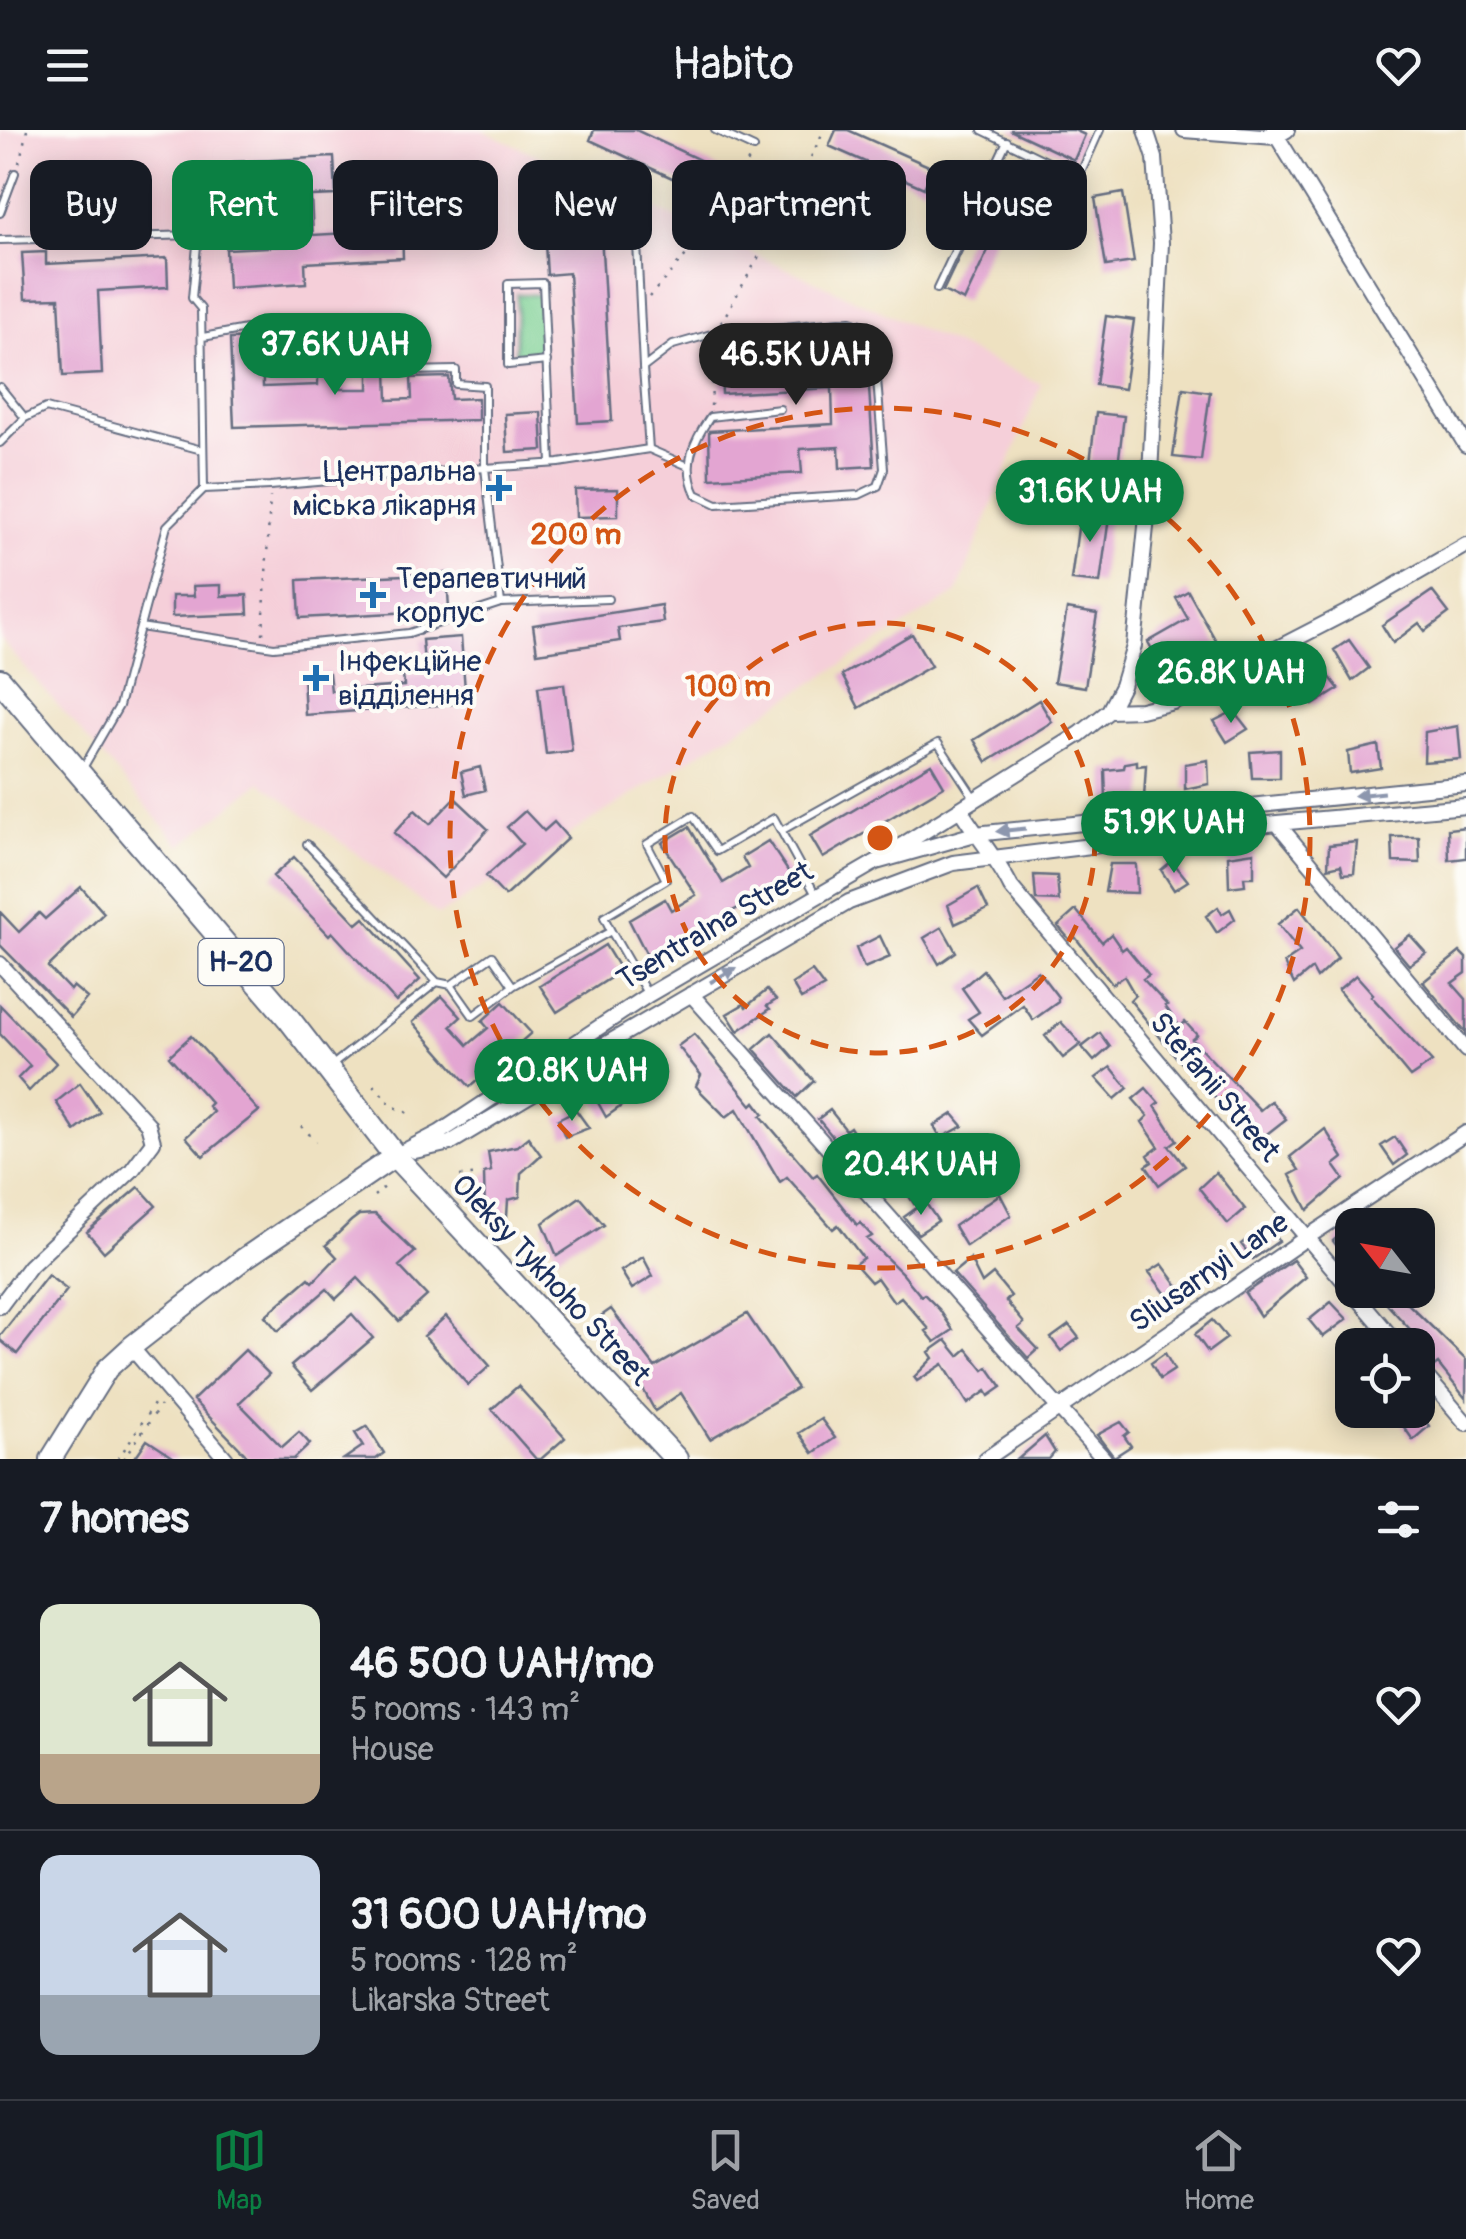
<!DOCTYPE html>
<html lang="en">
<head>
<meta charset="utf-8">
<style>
	:root { --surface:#171b24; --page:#20242c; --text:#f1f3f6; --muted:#9ea1a6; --line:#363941; --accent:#0b8043 }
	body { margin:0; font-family:Pangolin,sans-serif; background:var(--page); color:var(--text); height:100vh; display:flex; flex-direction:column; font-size:38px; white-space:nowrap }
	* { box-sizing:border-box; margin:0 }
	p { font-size:32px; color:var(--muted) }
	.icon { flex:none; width:55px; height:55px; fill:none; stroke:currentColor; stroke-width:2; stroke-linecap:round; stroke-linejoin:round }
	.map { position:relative; height:1329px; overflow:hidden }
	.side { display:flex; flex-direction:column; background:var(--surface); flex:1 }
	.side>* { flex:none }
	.top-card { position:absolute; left:30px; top:30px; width:1408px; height:90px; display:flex; gap:20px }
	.needle { width:65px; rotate:301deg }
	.fabs { position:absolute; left:1335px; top:1078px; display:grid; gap:20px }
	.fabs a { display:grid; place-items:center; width:100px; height:100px; border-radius:20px; background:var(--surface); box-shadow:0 5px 25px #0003; font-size:50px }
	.price { position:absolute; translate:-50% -85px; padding:0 22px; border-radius:35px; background:var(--accent); color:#fff; font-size:32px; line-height:65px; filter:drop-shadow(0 2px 5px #0008) }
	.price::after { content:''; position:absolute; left:50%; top:60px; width:30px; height:22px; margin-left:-15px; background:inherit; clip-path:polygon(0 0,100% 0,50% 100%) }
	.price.selected { background:#222; color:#fff }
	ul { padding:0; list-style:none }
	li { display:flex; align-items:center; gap:30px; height:250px; padding:0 40px }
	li+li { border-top:2px solid var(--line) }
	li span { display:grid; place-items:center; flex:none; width:280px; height:200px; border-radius:20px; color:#555 }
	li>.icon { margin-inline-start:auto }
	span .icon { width:120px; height:120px; fill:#fffc; stroke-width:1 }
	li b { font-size:42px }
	h2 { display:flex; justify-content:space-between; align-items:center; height:120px; padding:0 40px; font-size:42px }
	.tag { padding:0 35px; border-radius:20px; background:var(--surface); box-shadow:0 5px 25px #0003; font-size:35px; line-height:90px }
	.tag.selected { background:var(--accent); color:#fff }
	header { display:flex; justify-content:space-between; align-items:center; height:130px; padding:0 40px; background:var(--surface); font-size:45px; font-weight:600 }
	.tabs { display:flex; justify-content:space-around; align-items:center; height:140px; border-top:2px solid var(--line); background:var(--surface); font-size:28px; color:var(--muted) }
	.tabs a { display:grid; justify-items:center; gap:5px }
	.tabs .selected { color:var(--accent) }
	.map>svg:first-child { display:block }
	.built { fill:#f5cfd9 }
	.grass { fill:#7acf93; stroke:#4a7f78; stroke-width:2.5 }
	.building { fill:#e3a5d2 }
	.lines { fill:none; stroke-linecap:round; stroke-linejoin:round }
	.lane-casing { stroke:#656d81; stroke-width:10 }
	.street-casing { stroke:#656d81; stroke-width:18 }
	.secondary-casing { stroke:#656d81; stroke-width:24 }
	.primary-casing { stroke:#656d81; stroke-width:26 }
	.path { stroke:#656d81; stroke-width:2.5; stroke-dasharray:2.5 8; stroke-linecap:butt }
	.lane { stroke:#fff; stroke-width:6 }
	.street { stroke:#fff; stroke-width:14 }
	.secondary { stroke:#fff; stroke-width:20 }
	.primary { stroke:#fff; stroke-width:22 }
	.oneway { fill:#8d97ae }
	.ring { fill:none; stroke:#d45514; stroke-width:5; stroke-dasharray:18 12 }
	.poi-dot { fill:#1f6fb2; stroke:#fdfcf7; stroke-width:4 }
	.labels { text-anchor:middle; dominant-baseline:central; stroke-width:8; stroke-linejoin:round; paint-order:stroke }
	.shield { fill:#fdfcf7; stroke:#5f6c8c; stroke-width:2.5 }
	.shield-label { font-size:28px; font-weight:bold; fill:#1b2f5e }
	.poi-label { font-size:30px; fill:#1b2f5e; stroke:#fdfcf7; text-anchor:start }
	.street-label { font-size:30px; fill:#1b2f5e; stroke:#fdfcf7 }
	.centre { fill:#d45514; stroke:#fdfcf7; stroke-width:5 }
	.ring-label { font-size:30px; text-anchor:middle; font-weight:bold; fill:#d45514; stroke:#fdfcf7; stroke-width:8; stroke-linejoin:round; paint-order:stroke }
</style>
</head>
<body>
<header><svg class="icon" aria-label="menu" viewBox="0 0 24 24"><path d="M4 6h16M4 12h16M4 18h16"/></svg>Habito<svg class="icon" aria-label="heart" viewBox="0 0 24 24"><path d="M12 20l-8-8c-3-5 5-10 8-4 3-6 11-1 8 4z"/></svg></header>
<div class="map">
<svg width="1466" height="1329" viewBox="0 0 1466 1329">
	<rect width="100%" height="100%" fill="#fdfcf7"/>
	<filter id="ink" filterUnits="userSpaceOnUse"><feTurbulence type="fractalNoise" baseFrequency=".01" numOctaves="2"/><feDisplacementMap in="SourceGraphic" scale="20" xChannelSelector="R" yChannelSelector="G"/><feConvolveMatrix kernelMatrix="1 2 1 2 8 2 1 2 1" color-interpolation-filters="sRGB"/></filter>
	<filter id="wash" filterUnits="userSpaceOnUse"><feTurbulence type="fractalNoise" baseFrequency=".0048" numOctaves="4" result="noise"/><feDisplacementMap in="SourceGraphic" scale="40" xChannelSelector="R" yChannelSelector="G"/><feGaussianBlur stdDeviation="2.25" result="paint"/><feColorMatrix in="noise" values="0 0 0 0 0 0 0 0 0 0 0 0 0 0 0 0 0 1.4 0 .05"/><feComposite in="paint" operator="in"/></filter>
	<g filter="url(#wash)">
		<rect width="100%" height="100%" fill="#eee1c1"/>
		<!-- built -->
		<path class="built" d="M0,0h482l559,254 -84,209 -518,322 -178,-133 -80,64 -181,-207z"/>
		<!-- grass -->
		<path class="grass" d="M517,164l24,1 -1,60h-25z"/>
		<g id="blocks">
			<!-- building -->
			<path class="building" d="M594,0h42l98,46 -12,25 -132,-61z
				M836,0h12l85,38 -9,20 -95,-42z
				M1010,0h64l11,5 -11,25z
				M334,27l2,38 -25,1 2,39 89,-5 1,28 -98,5 1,20 -78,5 -2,-39 62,-3 -2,-28 -49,3 -3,-59z
				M1003,34l21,10 -60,127 -21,-10z
				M1123,63l11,69 -28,4 -11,-68z
				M572,64l2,24 26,-2 12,205 -34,2 -9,-150 -22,2 -5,-79z
				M46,122v12l121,-6 1,29 -70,4 4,83 -39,2 -4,-78 -34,1 -3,-46z
				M1106,186l28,4 -10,69 -28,-4z
				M256,208l6,2 1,47 55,-2v-11l3,-1 19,3v13h29v-19h18l1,30 24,-1 -1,-21 38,-1 2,22 27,-1v22l-244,7 -4,-88z
				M866,211l8,125 -34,2 -1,-21 -39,2 2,24 -92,5 -1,-47 124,-7 -1,-36 -110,6 -2,-45z
				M1183,258l27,4 -9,68 -28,-3z
				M541,282l2,38 -36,2 -2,-38z
				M1096,283l28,3 -8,66 -28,-3z
				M618,359v27l-42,1 -1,-27z
				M1081,376l29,4 -10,73 -29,-3z
				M447,443l2,37 -149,8 -2,-38z
				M221,455v11l26,-1 1,19 -76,3v-21h22l-1,-10z
				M1188,461l32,57 -52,30 -20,-36 40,-23 -12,-21z
				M1432,461l17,22 -24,18 -6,-8 -26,20 -11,-18z
				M661,475l2,17 -45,6 2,13 -83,12 -4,-28z
				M1067,479l30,5 -12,73 -31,-5z
				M912,504l19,32 -72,42 -17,-33z
				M461,507l5,66 -161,12 -2,-40 26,-2 2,18 73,-5 -1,-11 22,-1 -3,-34z
				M1349,510l20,28 -17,13 -18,-31z
				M1318,532l21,27 -26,16 -16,-25z
				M564,554l8,67 -26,3 -8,-67z
				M1039,570l13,22 -65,40 -13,-22z
				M1234,581l14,18 -21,13 -13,-21z
				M1458,596l3,33 -37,3 1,-30z
				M1378,615l3,23 -31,5 -2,-21z
				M1280,620v28h-28l-2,-26z
				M1208,630l1,24 -24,5v-25z
				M1137,631v5l9,-1 -2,33 -38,2 -1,-30 19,-2 1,-5z
				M931,634l13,22 -121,72 -13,-22z
				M480,637l5,23 -19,5 -5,-23z
				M455,668l33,31 -45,49 -49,-45 21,-23 15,14z
				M525,681l19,20 10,-9 14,16 -63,58 -19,-20 36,-32 -15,-17z
				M689,697l34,56 25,-15 -6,-11 26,-16 24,36 -143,82 -20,-39 36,-21 6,11 25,-15 -34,-52z
				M1466,697v31l-17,2 -1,-31z
				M1392,707h27l1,26 -27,-1z
				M1357,712l-3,31 -11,1 -2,-9 -13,3 1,-23z
				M1254,722v25h-10l1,8 -16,2 -1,-31z
				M294,727l63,67 7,-6 56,62 -24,22 -64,-70 -3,3 -56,-59z
				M1172,731l16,20 -14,9 -13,-20z
				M1110,734h26l1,29 -32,-1z
				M1034,745l23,1 2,25 -23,-1z
				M81,757l23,26 -56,54 22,23 3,-4 14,12 -16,19 -71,-72v-33l19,20 20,-19 6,6z
				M978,758l10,21 -33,15 -7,-19z
				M1218,777l4,7 8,-5 5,10 -18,14 -11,-17z
				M1299,777l39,51 -21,20 -5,-9 -18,15 -10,-21 16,-11 -22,-28z
				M1076,780l26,32 9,-8 11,16 4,-3 23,28 -6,4 24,26 -2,1 15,21 5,-5 12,13 -5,4 68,71 11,-9 15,18 -32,25 -21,-28 -56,-58 -47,-58 5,-5 -11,-19 -12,8 -37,-47 -5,3 -12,-14z
				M942,797l14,25 -17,12 -15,-26z
				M1410,805l16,18 -17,12 -15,-18z
				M880,806l10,21 -26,11 -8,-20z
				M605,815l16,26 -64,41 -17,-26z
				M1460,822l6,6v15l-14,10 14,16v34l-43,-51z
				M983,840l19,26 36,-25 20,26v5l-25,18 -10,-15 -41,30 -14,-16 11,-7 -17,-24z
				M812,841l12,16 -23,12 -9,-15z
				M1356,845l17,19 -2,2 61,66 -22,15 -72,-87z
				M767,860l9,10 -9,6 3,3 -32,22 -11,-17 17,-10 2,3z
				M442,866l19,21 -10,9 17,19 20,-17 -6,-7 21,-19 28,31 -61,54 -57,-65z
				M0,875l56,58 -27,28 -11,-13 12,-12 -30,-32z
				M1061,892l20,22 -18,14 -18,-22z
				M772,903l42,48 -17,16 -43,-48z
				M1100,903l10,14 -16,14 -12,-14z
				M694,904l58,71 3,-3 9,12 -3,2 52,61 4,-3 40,51 3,-2 12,13 -5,3 35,34 19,23 3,-2 15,15 14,21 -18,12 -9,-11 3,-2 -28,-32 -7,5 -17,-24 -6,4 -16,-18 8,-6 -25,-33 -5,4 -46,-52 -7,5 -43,-73 -11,8 -24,-24 -6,-7 5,-11 -23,-29z
				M191,906l68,75 -56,45 -17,-19 27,-25 -5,-6 3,-3 -42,-47z
				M1111,937l17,21 -13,11 -19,-21z
				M80,953l20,29 -25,19 -19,-29z
				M615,954l12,18 -21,15 -10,-18z
				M1146,958l13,15 -4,3 22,34 -8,6 16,20 -26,19 -13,-19 6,-4 -4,-7 11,-8 -17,-25 6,-6 -15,-17z
				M576,980l13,18 -24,9 -7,-18z
				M830,980l16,20 4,-3 12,19 -14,9 -30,-36z
				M953,984l10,12 -22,12 -7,-12z
				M1325,999l18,29 -9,7 10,14 -36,31 -18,-35 9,-5 -9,-13z
				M528,1007l13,18 -20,18 -1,24 -12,3 -1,16 -22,2 -1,-45 7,-2 -3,-19 29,-6z
				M1395,1007l12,18 -13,10 -13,-19z
				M880,1029l10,14 -16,11 -11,-12z
				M1216,1042l29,37 -17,15 -29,-36z
				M925,1048l9,12 -20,14 -8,-12z
				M139,1057l17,19 -52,46 -17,-20z
				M1000,1064l11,21 -45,31 -12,-20z
				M580,1067l24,28 -47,31 -14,-33z
				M925,1072l13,19 -20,13 -14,-17z
				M375,1084l40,38 -16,14 28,30 -28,25 -41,-43 -22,21 -9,-10 -49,42 -13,-15 44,-38 4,4 24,-25 -11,-12 25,-24 8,-6z
				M1352,1094v42l-19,-25z
				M1267,1095l12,16 -26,18 -12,-15z
				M643,1127l10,19 -21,13 -11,-18z
				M970,1129l12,24 11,-9 18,22 -5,5 18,22 -6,5 20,21 -10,9 -75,-85z
				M1293,1130l13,17 -46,39 -15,-23z
				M1162,1134l20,27 -13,7 -20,-26z
				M48,1145l19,15 -50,64 -17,-14v-4z
				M1374,1160h27l-4,3 69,67v39l-28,-35 -4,3 -16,-20v-9z
				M1331,1172l16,17 -24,18 -14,-17z
				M611,1179l44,58 92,-53 50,74 -87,51 -29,-46 -26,18 -30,-55 -8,4 -13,-19 -3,2 -13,-18z
				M352,1184l21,24 -61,52 -21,-24z
				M446,1186l44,50 -22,19 -44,-49z
				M1212,1190l15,18 -19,14 -13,-18z
				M1069,1195l10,13 -18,13 -10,-13z
				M946,1210l13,16 8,-7 17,21 4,-3 14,20 -13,9 -3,-5 -18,13 -25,-40 -26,17 -3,-4 19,-19 -4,-6z
				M245,1220l24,24 -30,29 43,44 17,-15 11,12 -16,15h-44l-57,-59z
				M1165,1223l9,17 -14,9 -9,-16z
				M518,1256l47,52 -24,21h-5l-44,-50z
				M1386,1280h32l11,16 -16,14 -14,-20 -5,4z
				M821,1289l14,19 -22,15 -14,-20z
				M1121,1292l8,10 -5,4 7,10 -17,11 -17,-22z
				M367,1296l17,27 -8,6h-32l19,-13 -8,-13z
				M1045,1306l10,16 -6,7h-31z
				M147,1310l29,19h-42z"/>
		</g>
	</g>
	<g filter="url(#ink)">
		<use href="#blocks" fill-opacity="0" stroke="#656d81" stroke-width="2.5"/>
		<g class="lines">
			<!-- lane casing -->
			<g class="lane-casing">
				<path id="lane" d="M715,0l39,18
					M982,0l97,47 21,-47
					M0,83l15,-40
					M0,110l198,-5
					M637,113l6,124
					M937,159l70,-148
					M203,207l43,-8 12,2 10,4 32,29 42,5
					M547,231l-39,4v-81l35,-1 8,180
					M406,241l50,-1v14l29,2v82l74,-5 90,-14 39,17
					M0,257l25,31
					M0,313l25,-25 21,-10 156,42
					M649,319l-6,-81 30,-23 42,-12 136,-12 11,3 12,16 10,129 -6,17 -19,9 -142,9 -21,-10c-14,-29 -3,-52 14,-77l70,-8
					M204,359l-3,-180 -9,-11 6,-63 19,-51
					M140,497l134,20 135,-14 92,-30 107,-4
					M83,638l36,-62 48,-180 37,-37 66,-3 215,-18 16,135
					M781,701l157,-88 37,56
					M307,714l130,138
					M611,801l37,64
					M451,855l22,31 40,-30 98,-55 -7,-14 62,-37 -19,-36 46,-28 24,35 57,-33 42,77
					M330,937l107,-85 14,3 41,-29 21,30"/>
			</g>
			<!-- street casing -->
			<g class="street-casing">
				<path id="street" d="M1184,0l91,7 12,-7
					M1273,0l193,315
					M1109,581l13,-25 12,-40 15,-149 12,-254 -6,-85 -9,-28
					M1277,693l189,227
					M888,724l72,-45
					M0,834l148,160 5,18 -21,28 -102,96 -30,40
					M691,864l413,465
					M415,1021l35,-8 85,-51 44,-32 270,-158 104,-39 324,-40 189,-17
					M395,1026l44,-23 209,-138 228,-133 99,-28 491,-50
					M1398,1215l-387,-458c-14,-29 -35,-51 -51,-78l120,-75 29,-23 32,-1 32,-8 192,-99 101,-58
					M131,1217l95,112
					M1418,1237l48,56
					M986,1329l320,-221 160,-105"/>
			</g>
			<!-- secondary casing -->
			<g class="secondary-casing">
				<path id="secondary" d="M51,1329l56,-90 24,-22 114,-89 150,-102"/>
			</g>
			<!-- primary casing -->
			<g class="primary-casing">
				<path id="primary" d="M0,550l289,339 106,137 281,303"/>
			</g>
			<!-- path -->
			<path class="path" d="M19,33l8,-33
				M209,105l73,-2
				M649,167l76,-86 24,-52
				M721,193l66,-116 37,-77
				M711,276l3,-62
				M263,504l7,-137
				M374,955l18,21 21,9
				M301,996l15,15
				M460,1046l21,-2
				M374,1066l13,-11
				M118,1329l38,-58
				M124,1329l36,-53"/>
			<!-- lane -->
			<use href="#lane" class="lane"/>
			<!-- street -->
			<use href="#street" class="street"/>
			<!-- secondary -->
			<use href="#secondary" class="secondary"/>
			<!-- primary -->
			<use href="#primary" class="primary"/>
		</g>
		<!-- one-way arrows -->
		<defs><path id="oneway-solid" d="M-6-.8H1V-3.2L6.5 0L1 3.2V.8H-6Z" transform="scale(2.5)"/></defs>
		<g class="oneway">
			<use href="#oneway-solid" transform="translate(1369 664) rotate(174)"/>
			<use href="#oneway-solid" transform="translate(1011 700) rotate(174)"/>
			<use href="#oneway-solid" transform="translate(723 845) rotate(-30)"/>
		</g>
	</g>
	<!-- distance rings -->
	<g class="ring">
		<circle cx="880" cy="708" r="215"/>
		<circle cx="880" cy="708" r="430"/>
	</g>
	<!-- markers -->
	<g class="poi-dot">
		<path d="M494 343h10v10h10v10h-10v10h-10v-10h-10v-10h10z"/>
		<path d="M368 450h10v10h10v10h-10v10h-10v-10h-10v-10h10z"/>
		<path d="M311 533h10v10h10v10h-10v10h-10v-10h-10v-10h10z"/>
	</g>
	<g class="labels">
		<!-- shield labels -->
		<rect class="shield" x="198.5" y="809" width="85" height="46" rx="8"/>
		<g class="shield-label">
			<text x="241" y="832">Н-20</text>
		</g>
		<!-- poi labels -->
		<g class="poi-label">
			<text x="476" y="341" text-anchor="end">Центральна<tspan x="476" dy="34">міська лікарня</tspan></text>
			<text x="396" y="448">Терапевтичний<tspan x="396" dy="34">корпус</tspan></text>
			<text x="338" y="531">Інфекційне<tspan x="338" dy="34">відділення</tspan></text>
		</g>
		<!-- street labels -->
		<g class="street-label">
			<text transform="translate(715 796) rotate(-31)">Tsentralna Street</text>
			<text transform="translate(1215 957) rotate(50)">Stefanii Street</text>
			<text transform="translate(1209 1142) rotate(-35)">Sliusarnyi Lane</text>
			<text transform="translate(551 1150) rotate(47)">Oleksy Tykhoho Street</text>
		</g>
	</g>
	<circle cx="880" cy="708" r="15" class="centre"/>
	<g class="ring-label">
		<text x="576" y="414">200 m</text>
		<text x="728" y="566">100 m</text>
	</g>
</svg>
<div class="fabs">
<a><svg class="needle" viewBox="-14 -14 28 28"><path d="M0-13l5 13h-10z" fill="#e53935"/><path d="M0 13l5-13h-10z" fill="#9ea1a6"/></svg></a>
<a><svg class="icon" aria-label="locate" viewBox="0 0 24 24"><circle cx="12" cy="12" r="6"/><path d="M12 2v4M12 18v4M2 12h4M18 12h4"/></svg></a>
</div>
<b class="price" style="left:335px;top:268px">37.6K UAH</b>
<b class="price selected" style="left:796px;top:278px">46.5K UAH</b>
<b class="price" style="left:1090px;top:415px">31.6K UAH</b>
<b class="price" style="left:1231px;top:596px">26.8K UAH</b>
<b class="price" style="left:1174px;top:746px">51.9K UAH</b>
<b class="price" style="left:572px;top:994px">20.8K UAH</b>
<b class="price" style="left:921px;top:1088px">20.4K UAH</b>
<div class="top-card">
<a class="tag">Buy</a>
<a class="tag selected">Rent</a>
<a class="tag">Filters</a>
<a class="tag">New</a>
<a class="tag">Apartment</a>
<a class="tag">House</a>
</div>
</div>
<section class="side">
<h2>7 homes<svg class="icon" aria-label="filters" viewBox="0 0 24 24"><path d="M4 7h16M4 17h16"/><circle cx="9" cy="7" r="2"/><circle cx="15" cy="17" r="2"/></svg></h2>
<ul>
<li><span style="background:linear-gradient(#dfe7d0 75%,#b9a48a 0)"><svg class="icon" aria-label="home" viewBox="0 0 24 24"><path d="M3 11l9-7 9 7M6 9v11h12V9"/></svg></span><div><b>46 500 UAH/mo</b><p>5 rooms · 143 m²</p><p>House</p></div><svg class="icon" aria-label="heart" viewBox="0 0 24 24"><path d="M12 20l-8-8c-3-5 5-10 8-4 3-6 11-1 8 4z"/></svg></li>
<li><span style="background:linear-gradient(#c9d6e8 70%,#9aa5b1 0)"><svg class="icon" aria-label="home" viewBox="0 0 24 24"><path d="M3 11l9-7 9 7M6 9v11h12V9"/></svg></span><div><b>31 600 UAH/mo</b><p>5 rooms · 128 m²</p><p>Likarska Street</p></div><svg class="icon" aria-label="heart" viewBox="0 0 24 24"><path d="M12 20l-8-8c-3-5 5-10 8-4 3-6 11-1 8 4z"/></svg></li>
</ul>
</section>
<nav class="tabs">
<a class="selected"><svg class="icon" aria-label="map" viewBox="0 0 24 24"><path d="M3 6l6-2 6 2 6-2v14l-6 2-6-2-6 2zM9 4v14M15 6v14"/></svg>Map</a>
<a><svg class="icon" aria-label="saved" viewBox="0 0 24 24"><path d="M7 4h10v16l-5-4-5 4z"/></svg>Saved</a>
<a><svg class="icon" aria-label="home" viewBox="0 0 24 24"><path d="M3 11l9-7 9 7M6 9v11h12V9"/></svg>Home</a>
</nav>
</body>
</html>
